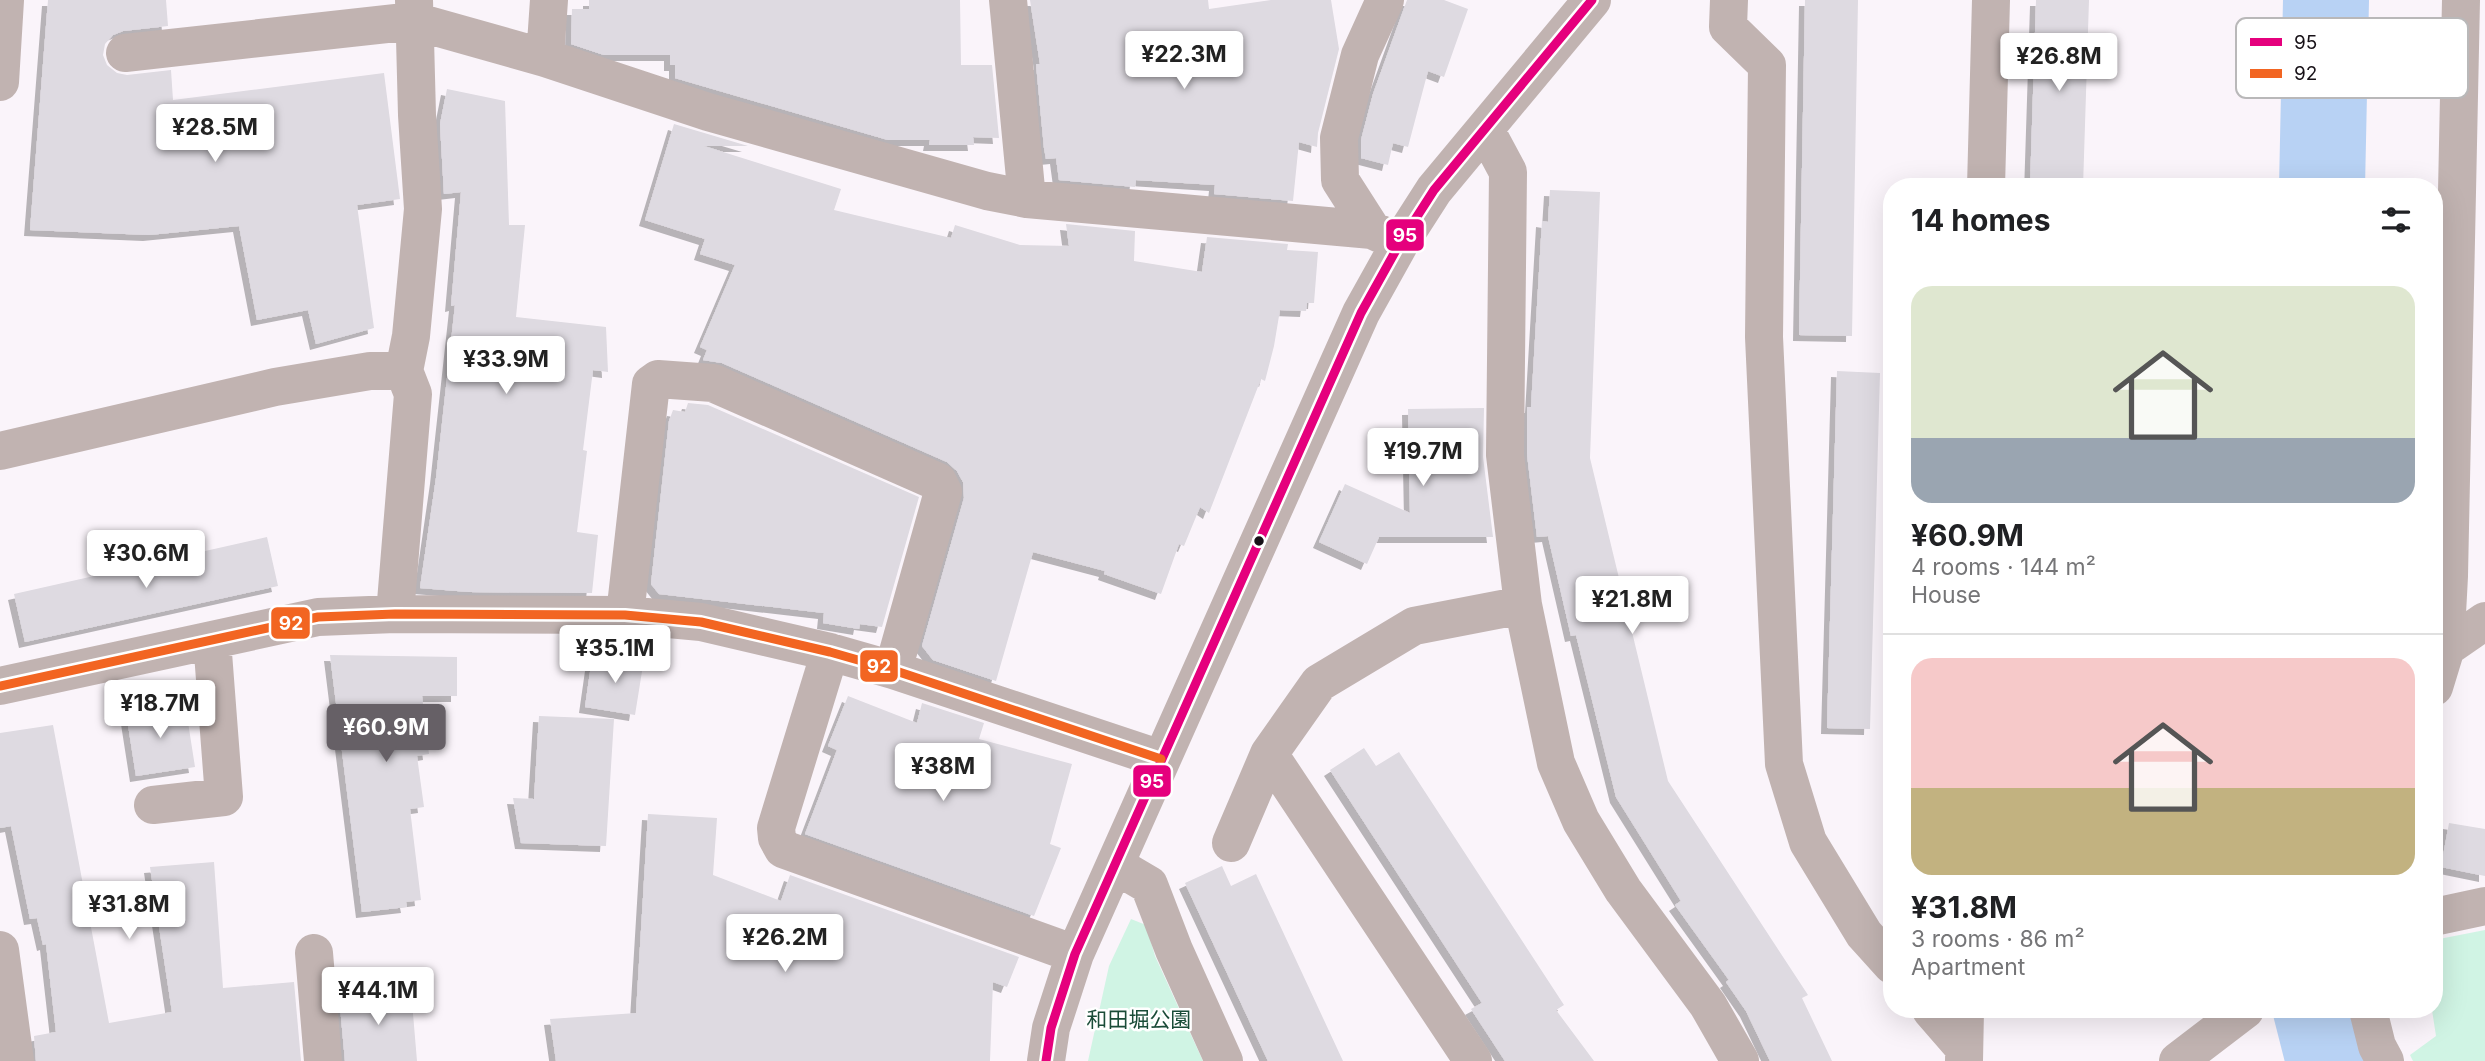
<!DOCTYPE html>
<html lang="en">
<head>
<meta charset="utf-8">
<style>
	:root { --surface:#fff; --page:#f2f2f2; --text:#202124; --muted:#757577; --line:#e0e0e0; --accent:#666066 }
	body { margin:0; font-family:Inter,"Noto Sans JP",sans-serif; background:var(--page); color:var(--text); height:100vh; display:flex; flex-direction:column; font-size:26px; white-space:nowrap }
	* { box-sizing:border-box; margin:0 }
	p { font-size:23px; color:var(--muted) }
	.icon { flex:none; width:38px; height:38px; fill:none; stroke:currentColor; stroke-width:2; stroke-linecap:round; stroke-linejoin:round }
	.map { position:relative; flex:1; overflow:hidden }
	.details { position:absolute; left:1883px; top:178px; width:560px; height:840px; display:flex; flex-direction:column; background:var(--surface); border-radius:28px; box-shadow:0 7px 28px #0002 }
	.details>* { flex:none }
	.price { position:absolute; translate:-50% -60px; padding:0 16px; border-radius:7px; background:#fff; color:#222; font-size:23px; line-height:46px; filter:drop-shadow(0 2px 4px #0008) }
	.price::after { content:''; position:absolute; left:50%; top:42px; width:21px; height:16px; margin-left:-10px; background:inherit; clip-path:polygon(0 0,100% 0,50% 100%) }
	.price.on { background:var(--accent); color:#fff }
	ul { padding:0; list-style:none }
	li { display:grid; align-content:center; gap:14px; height:371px; padding:0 28px }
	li+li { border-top:2px solid var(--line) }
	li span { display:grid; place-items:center; height:217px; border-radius:21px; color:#555 }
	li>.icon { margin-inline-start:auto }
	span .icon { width:126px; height:126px; fill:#fffc; stroke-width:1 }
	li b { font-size:30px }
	h2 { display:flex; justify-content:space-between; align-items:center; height:84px; padding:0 28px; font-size:30px }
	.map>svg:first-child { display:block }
	.green { fill:#d0f4e4 }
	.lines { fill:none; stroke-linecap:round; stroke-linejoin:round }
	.river { stroke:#b8d2f4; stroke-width:86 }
	.building { fill:#dedae1; filter:url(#shadow) }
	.minor { stroke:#c1b3b1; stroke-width:38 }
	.bus-1-casing { stroke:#fff; stroke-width:14 }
	.bus-2-casing { stroke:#fff; stroke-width:14 }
	.bus-1 { stroke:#e5007d; stroke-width:9 }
	.bus-2 { stroke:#f26522; stroke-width:9 }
	.bus-dot { fill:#171117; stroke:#fff; stroke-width:2.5 }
	.labels { text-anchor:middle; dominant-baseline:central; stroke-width:5; stroke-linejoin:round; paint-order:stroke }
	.park-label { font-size:21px; fill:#1a4c38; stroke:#fff }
	.key { fill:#fff; stroke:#b9b8b9; stroke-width:2 }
	.key-label { font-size:19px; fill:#171117 }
	.line-badge { stroke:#fff; stroke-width:2.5 }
	.badge-label { font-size:19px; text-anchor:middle; font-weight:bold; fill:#fff }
</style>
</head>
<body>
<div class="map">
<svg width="2485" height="1061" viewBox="0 0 2485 1061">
	<defs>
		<filter id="shadow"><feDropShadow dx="-6" dy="6" stdDeviation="0" flood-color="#0004"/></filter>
	</defs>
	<rect width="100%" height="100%" fill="#faf4fa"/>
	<!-- green -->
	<path class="green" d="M1131,919l15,6 9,31 48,105h-115l21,-95z
		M2485,930v131h-72l-3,-6 26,-19 -4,-26h2v-70z"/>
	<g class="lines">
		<!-- river -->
		<path class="river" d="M2322,187l4,-187
			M2316,1010l13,51"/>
	</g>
	<!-- building -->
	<path class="building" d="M48,0h118l2,26 -45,5 -10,4 -8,9 -2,11 4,10 10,8 10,2 44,-5 2,30 211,-27 16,126 -43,6 17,123 -58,16 -8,-34 -51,10 -18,-94 -90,9 -119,-5z
		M589,0h371l1,65h31l7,73 -26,-1 1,8h-45l1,-5h-42l-213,-62v-13h-5v-10h-66l-33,-11 1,-35h17z
		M1030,0h178l1,9 62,-9h60l8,49 -21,84 -1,14 -18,-5 -6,59 -79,-7 1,-9 -79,-5 -1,7 -76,-7 -3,-22 -10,1 -2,-11 -8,-84h4z
		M1407,0h37l24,9 -24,68 -16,-6 -20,76 -15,-4 -5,22 -27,-7v-18l12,-46z
		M1805,0h53l-6,336 -53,-1z
		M2036,0h53l-6,187h-53z
		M447,89l58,12 4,124h16l-9,92 90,10 2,45 -15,-2 -10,80 4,1 -10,81 21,3 -6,58 -123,-1 -49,-4 16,-110 19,-173 -4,1 10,-114 -17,2 -4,-70z
		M674,124l74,22h-44l137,43 -7,21 117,28 4,-13 65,20 49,1 -3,-22 69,7 -1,30 68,11 5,-35 81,7 -1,6 31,2 -4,51h-7l-1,8 -26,-1 -6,36 -9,35 -4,-2 -52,134 -9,-6 -16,39 -5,-2 -18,50 -57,-20 1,-3 -72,-19 -37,129 -63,-21 -11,-14 42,-148 -1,-16 -6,-11 -10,-9 -225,-99 -19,-3 4,-10 -7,-3 35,-82 -35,-11 5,-15 -60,-19z
		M1550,190l50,2 -10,266 78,323 140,214 -6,3 30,63h-62l-24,-50 -20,-29 3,-2 -54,-75 6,-4 -65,-104 -40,-162 -5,1 -23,-100 -11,1 -10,-83v-47h4l11,-186 6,1z
		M1837,371l43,2 -10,356 -43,-1z
		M688,403l20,2 211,92 -37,130 -22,-3 -1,5 -36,-6 1,-10 -165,-19 -8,-10 18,-163 4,-11 12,2z
		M1484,408l-1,49 10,80h-114l-12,27 -48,-22 26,-58 65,29 -2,-104z
		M267,537l11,49 -253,56 -11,-48z
		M330,655l127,2v39h-35l7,58 -12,2 7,51 -14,2 11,91 -15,2 1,5 -45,5z
		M592,658l52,1 -9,56 -50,-8z
		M848,696l69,27 5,-20 62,20 -5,16 93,25 -22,80 11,4 -27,68 -229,-82 32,-84 -9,-4z
		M185,703l10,64 -59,9 -10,-64z
		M539,716l75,3 -8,127 -85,-3 -8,-45 21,1z
		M53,725l56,298 63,-11 -22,-145 64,-5 9,126 71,-6 7,79h-265l-2,-25 22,-4 -10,-88 -3,1 -6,-27 -7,1 -19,-93 -11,2v-95z
		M1364,748l12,18 23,-14 165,253 -8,5 38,51h-89l-34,-52 11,-6 -152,-233z
		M648,814l69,4 -4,57 68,26 9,-26 229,82 -12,30 -14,-5 -3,79h-434l-6,-42 86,-6z
		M2449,823l36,6v47l-44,-9z
		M1222,866l9,20 25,-12 87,187h-75l-83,-178z
		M411,990l6,71h-72l-6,-66z"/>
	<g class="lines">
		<!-- minor -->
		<path class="minor" d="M1008,0l19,199
			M1729,0l-1,27 39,38 -3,272 20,427 24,78 56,92 28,31
			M125,53l289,-32 131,37 163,54 279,79 40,8 345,31 28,13
			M545,58l4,-58
			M0,82l5,-82
			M1485,129l23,43 -3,283 18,150 33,158 25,58 42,69 85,115 32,56
			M1986,187l5,-187
			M1372,230l-32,-50 -1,-42 21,-83 25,-55
			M0,451l275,-64 95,-16h34
			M395,614l18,-220 -9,-23 7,-35 12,-127 -6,-94 -3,-115
			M625,615l26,-231 7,-5 55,4 225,99 5,10 -50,178
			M2446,648l39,-27
			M830,652l-54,176 1,10 6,11 292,105
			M0,686l318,-69 77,-3 230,1 76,7 129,30 63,18 268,89
			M2434,687l11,-36 4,-75 12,-576
			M153,805l71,-8 -12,-157
			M1231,843l38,-89
			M1115,865l34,20 25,65 50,111
			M2434,917l51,-11
			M0,950l15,111
			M314,953l9,108
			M1931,1010l33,38
			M2368,1010l9,36 8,15
			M1046,1061l5,-33 24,-74 286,-641 39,-70 34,-53 158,-190
			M1473,1061l-204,-307 50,-71 95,-57 109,-21
			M1964,1061l1,-51
			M2178,1061l67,-51"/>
		<!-- bus-1 casing -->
		<g class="bus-1-casing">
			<path id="bus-1" d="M1046,1061l5,-33 24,-74 286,-641 39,-70 34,-53 158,-190"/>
		</g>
		<!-- bus-2 casing -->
		<g class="bus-2-casing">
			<path id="bus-2" d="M0,686l318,-69 77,-3 230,1 76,7 129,30 63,18 268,89"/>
		</g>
		<!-- bus-1 -->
		<use href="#bus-1" class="bus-1"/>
		<!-- bus-2 -->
		<use href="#bus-2" class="bus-2"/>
	</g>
	<!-- markers -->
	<circle class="bus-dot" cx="1259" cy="541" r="6"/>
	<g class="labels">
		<!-- park labels -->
		<g class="park-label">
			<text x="1139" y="1019">和田堀公園</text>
		</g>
	</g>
	<!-- legend -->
	<rect x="2236" y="18" width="232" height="80" rx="10" class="key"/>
	<rect x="2250" y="38" width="32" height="8" fill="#e5007d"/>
	<rect x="2250" y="69" width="32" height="9" fill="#f26522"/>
	<g class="key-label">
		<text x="2294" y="49">95</text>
		<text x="2294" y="80">92</text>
	</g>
	<g class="line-badge">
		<rect x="1385" y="218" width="40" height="34" rx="7" fill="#e5007d"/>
		<rect x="270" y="606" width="41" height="34" rx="7" fill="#f26522"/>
		<rect x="859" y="649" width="40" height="34" rx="7" fill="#f26522"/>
		<rect x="1132" y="764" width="40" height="34" rx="7" fill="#e5007d"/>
	</g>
	<g class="badge-label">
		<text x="1405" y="242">95</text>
		<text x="291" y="630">92</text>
		<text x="879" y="673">92</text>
		<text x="1152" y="788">95</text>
	</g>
</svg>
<b class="price" style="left:1184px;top:91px">¥22.3M</b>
<b class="price" style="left:2059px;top:93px">¥26.8M</b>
<b class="price" style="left:215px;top:164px">¥28.5M</b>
<b class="price" style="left:506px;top:396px">¥33.9M</b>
<b class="price" style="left:1423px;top:488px">¥19.7M</b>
<b class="price" style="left:146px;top:590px">¥30.6M</b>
<b class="price" style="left:1632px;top:636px">¥21.8M</b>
<b class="price" style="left:615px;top:685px">¥35.1M</b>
<b class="price" style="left:160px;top:740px">¥18.7M</b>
<b class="price on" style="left:386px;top:764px">¥60.9M</b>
<b class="price" style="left:943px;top:803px">¥38M</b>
<b class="price" style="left:129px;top:941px">¥31.8M</b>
<b class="price" style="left:785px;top:974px">¥26.2M</b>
<b class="price" style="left:378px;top:1027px">¥44.1M</b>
<section class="details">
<h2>14 homes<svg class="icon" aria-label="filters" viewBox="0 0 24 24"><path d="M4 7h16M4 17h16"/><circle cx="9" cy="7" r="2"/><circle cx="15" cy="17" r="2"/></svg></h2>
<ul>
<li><span style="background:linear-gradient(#dfe7d0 70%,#9aa5b1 0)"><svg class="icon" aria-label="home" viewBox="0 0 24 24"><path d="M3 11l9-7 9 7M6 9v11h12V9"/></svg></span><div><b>¥60.9M</b><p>4 rooms · 144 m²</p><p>House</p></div></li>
<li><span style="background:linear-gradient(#f6c9c9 60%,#c2b280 0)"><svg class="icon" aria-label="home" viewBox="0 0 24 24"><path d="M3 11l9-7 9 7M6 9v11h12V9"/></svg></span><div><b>¥31.8M</b><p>3 rooms · 86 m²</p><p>Apartment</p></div></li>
</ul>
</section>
</div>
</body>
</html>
